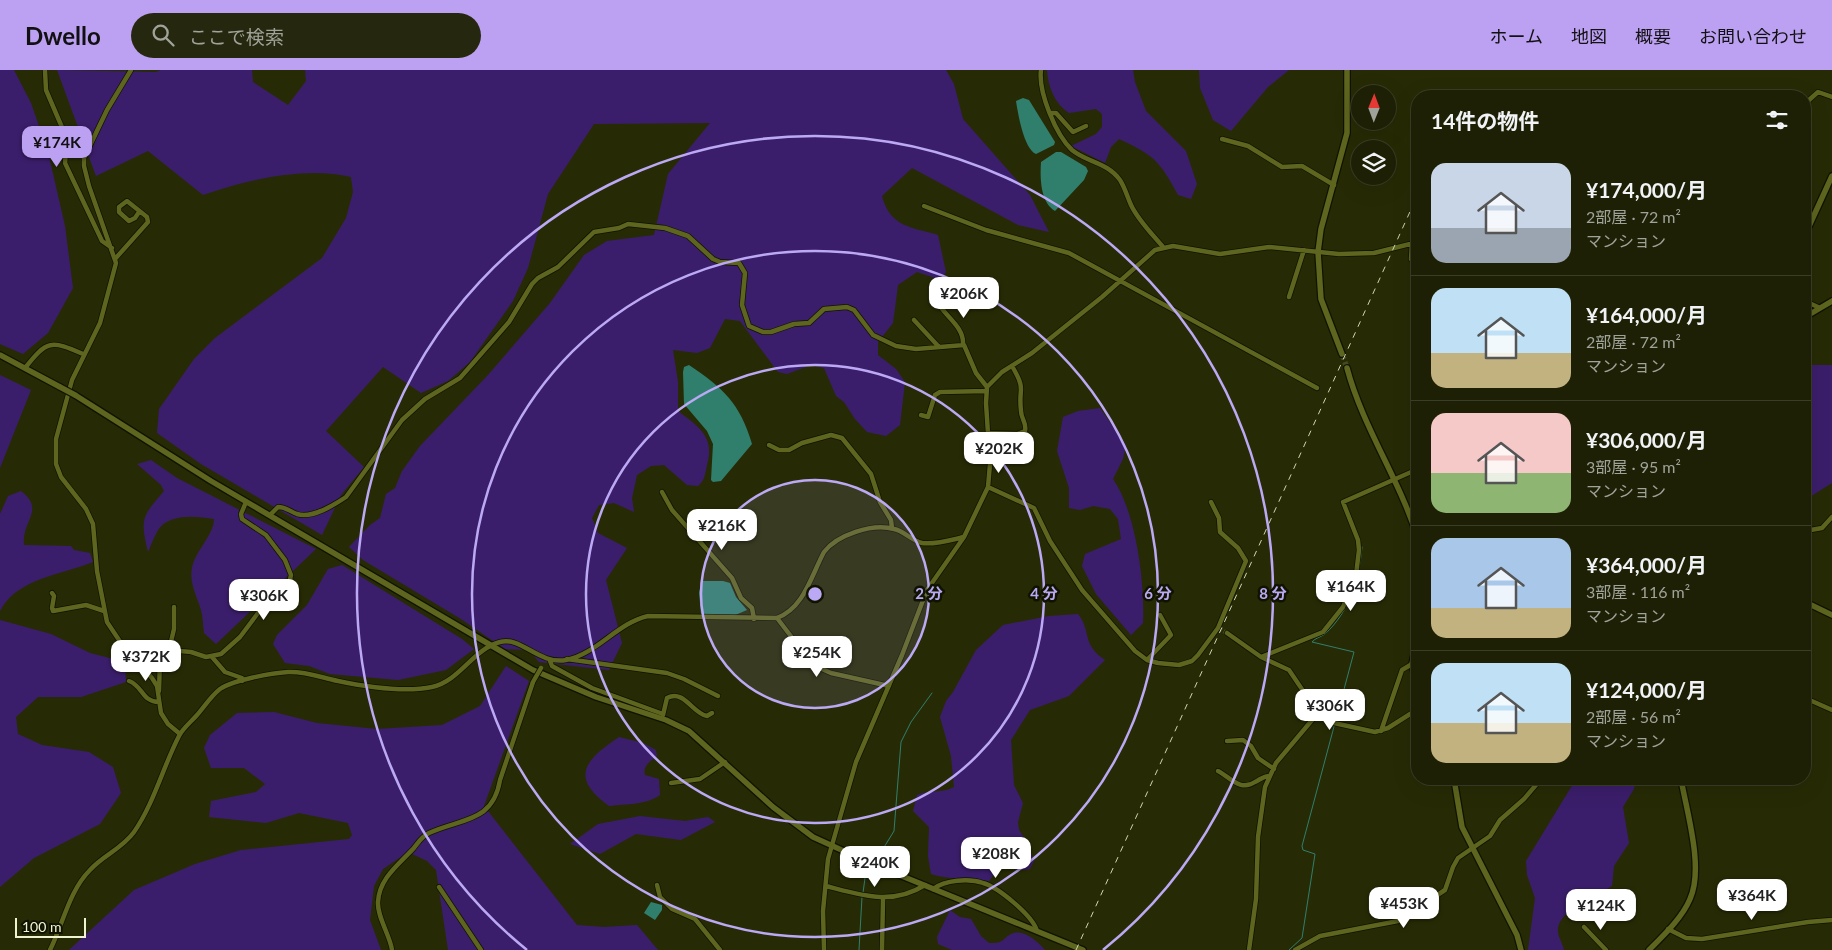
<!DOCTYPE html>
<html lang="ja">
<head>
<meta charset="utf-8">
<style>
	:root { --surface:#1d2004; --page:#25280e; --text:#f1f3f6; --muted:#a0a39a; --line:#3b3e26; --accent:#bca0f2 }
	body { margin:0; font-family:Lato,"Noto Sans JP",sans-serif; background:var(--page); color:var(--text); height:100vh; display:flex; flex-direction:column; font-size:19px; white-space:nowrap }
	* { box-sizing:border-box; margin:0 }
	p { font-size:16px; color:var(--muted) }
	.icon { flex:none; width:28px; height:28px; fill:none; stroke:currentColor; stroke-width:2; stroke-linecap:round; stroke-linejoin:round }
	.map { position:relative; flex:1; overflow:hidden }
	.drawer { position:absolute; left:1411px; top:20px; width:400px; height:695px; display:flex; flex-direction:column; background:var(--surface); border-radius:20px; box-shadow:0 5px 20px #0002,0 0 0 1px var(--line) }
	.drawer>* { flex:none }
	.needle { width:32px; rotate:1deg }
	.buttons { position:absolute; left:1351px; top:15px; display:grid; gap:10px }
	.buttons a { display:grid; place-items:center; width:45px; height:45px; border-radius:50%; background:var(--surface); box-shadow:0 5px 20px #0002,0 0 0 1px var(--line); font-size:25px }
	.scale { position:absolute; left:15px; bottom:12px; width:71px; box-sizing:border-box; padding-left:5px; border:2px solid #eef4d1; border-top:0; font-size:14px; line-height:18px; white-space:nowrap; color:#eef4d1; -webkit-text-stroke:4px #101300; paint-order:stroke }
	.price { position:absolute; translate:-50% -42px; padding:0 11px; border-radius:10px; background:#fff; color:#222; font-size:16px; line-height:32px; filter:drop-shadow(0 1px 2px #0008) }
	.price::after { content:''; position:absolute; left:50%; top:30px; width:15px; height:11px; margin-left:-8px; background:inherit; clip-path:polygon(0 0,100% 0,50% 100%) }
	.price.current { background:var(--accent); color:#111 }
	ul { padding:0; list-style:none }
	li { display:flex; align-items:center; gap:15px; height:125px; padding:0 20px }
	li+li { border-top:1px solid var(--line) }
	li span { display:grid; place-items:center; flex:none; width:140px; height:100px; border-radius:15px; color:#555 }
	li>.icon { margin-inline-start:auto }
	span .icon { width:60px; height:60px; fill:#fffc; stroke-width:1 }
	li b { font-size:21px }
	h2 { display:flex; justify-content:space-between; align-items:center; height:60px; padding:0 20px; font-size:21px }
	header { display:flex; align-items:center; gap:30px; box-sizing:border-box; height:70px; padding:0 25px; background:var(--accent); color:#111 }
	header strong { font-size:24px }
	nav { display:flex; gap:28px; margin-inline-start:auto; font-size:18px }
	.search { width:350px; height:45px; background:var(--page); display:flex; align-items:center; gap:12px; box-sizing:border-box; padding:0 18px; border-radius:28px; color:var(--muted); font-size:19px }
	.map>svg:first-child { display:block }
	.green { fill:#3b1e6b }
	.water { fill:#307f6d }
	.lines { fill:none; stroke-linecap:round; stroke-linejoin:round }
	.stream { stroke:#307f6d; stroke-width:1 }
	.minor-tunnel { stroke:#454924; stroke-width:4.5; stroke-dasharray:4.5 2; stroke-linecap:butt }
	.tertiary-tunnel { stroke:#454924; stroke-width:5.5; stroke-dasharray:5.5 3; stroke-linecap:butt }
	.minor-casing { stroke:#101301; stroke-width:6 }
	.tertiary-casing { stroke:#101301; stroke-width:8 }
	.minor { stroke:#5e651e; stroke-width:4.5 }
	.tertiary { stroke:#5e651e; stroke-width:5.5 }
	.rail { stroke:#cfd5b2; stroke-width:1; stroke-dasharray:6 6; stroke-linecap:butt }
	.minor-bridge-casing { stroke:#101301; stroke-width:6; stroke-linecap:butt }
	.tertiary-bridge-casing { stroke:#101301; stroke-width:8; stroke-linecap:butt }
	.minor-bridge { stroke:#5e651e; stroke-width:4.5 }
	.tertiary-bridge { stroke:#5e651e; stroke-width:5.5 }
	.ring { fill:none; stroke:#bca9f5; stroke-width:2.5 }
	.centre { fill:#bca9f5; stroke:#101300; stroke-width:2.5 }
	.ring-label { font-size:15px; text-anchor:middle; font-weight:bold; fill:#bca9f5; stroke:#101300; stroke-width:5; stroke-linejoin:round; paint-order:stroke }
</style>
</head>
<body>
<header>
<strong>Dwello</strong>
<div class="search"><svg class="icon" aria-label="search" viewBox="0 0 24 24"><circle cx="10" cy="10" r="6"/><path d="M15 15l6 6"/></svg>ここで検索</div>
<nav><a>ホーム</a><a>地図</a><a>概要</a><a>お問い合わせ</a></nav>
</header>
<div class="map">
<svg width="1832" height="880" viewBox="0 0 1832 880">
	<rect width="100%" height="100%" fill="#272b05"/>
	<!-- green -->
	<path class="green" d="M0,0h14l17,33 17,49 17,74 8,62 -25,45 -25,21 -23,-10z
		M57,0l99,2 5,-2h91l1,12 35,23 18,-24 -1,-11h641l8,14 9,35 67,76 19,37 -31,-7 -106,-57 -30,28c8,31 29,31 56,39l8,37 -5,8 -24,-8 -19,13 -5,38 -15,19v13l18,14 9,13 -5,43 -14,11 -19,-4 -12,-13 -11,-17 -8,-6 -12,-28 -13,-3 -24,9 -9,-2 -38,-51 -15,-2 -15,29 -13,5 -24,-3 5,32v29c21,16 37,26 29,54 -2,9 -2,15 -9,21l-11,-1 -23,-20 -13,1 -14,9 -5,23 2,14 -20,-9 -15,2 -7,13 6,15 29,15 -21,32 16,63 -13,27 -70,-8 -10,-12 -24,-1 -44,-30 -98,-59 -14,-13 21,-22 10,-7 6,-24 9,-6 7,-17 18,-25 68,-71 62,-72 34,-48 23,-14 47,-6 14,-61 42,-51 -116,1 -46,70 -20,74 -15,33 -43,61 -22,19 -27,12 -38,-26 -57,64 38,36 -23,28 -19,40 -121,-71 -44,-31 2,-24 35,-50 21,-21 107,-80 24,-40 7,-26 -2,-15c-45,-11 -106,3 -148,18l-55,-44 -52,25z
		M1047,0h86l2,12 11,29 40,40 11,33 -6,15 -13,-4c-19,-35 -23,-39 -59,-56l-8,8 -6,16 -34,-17 25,-12 6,-7v-13l-6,-5 -27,4c-14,-9 -21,-26 -22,-43z
		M1199,0h90l-21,17 -37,44 -18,-11 -13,-32z
		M1811,295h21v118l-27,17v-134z
		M0,305l31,15 -31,78z
		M1100,338l26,37 -3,14 -10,20c23,33 32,104 30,144l-12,12 -35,-41 -14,-28 3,-12 36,-15 -3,-20 -8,-10 -17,-3 -13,4 -11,-2v-20l-12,-37 6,-34 15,-6z
		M151,390l26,18 139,71 -100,95 -12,-11c-1,-7 -1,-16 -3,-23 -4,-14 -12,-27 -9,-42 3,-17 22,-33 22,-49 -17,-3 -45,-6 -56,11 -4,7 -7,15 -10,22 -8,-34 -6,-35 16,-61l-3,-6 -24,-21z
		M21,421c25,19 0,30 3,54l47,1 3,4 16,3 3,9c-32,13 -76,16 -93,49v-97l8,-18z
		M342,495l120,74 12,10 -28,21 -48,10 -68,-6 -21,-8 -24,-3 -12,-19 4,-9 30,-30 21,-36z
		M1078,544c14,18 3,30 27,46l-36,36 -39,14 -19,30 3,45 9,18 -5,19 1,8 8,12 7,19 -4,8c-10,3 -20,-2 -31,-1l-10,13c-17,-2 -43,-2 -58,-7l-3,-18 1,-29 -16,-16 4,-16c13,-6 25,-1 37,-8l-3,-31 -11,-39 6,-16 7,-9 23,-42 27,-25 46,-9z
		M0,550l51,14 39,19 35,9 1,20 -45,15h-43l-22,20 2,17 24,11 47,7 24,15 8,26 -21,31 -66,34 -34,29z
		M506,596l23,15 -45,125 93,119 27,2 33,-2 21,25h-210l-12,-80 -9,-9 -19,-9 -25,17 -9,17 -4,34 11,30h-312l65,-60 61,-26 46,-14 108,-11 3,-4 -4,-12 -49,-10 -33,10 -57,-6 2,-16 45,-9 9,-8 -21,-16h-33l-7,-20 6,-13 27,-22 37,-1 43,11 60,6 65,-4 38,-19z
		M619,667l24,6 13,7 1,6c-6,5 -15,10 -12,19l14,4 1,16c-14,10 -34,9 -51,11 -40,-29 -24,-46 10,-69z
		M1576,709h60l-2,10 -11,18 6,36 -15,23 -2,20c-15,9 -52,24 -54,42 -1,8 4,14 6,22h-36l7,-52 -8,-23 -1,-14z
		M640,746l45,5 23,-4 7,5 -34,18 -45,-6 -36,20 -30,-10 28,-20z
		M950,840l10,7 11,2 10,17 8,7c17,1 14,-7 25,-10 11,-3 25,10 31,17h-93l-14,-6 -1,-7z"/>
	<!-- water -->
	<path class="water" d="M1023,28l6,2 26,42 -1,3 -18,9c-12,-5 -18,-40 -20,-53z
		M1056,82h5l25,15 2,4 -4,9 -29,31c-15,-9 -15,-34 -14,-49z
		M689,295c34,23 51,38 63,79l-31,37 -8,1 -2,-2 2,-36 -6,-13 -23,-27 -1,-32 1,-5z
		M702,511h21l7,2 6,14 11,13 -14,6 -32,-2 -2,-22z
		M651,832l11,3v5l-7,10 -11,-7z"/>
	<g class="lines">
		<!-- stream -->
		<path class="stream" d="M875,792l19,-31 7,-89 10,-20 21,-29
			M863,823l2,-15 6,-11
			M859,880l3,-53
			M1289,880l13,-12 13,-84 -12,-4 -1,-4 52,-194 -42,-10c3,-4 9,-5 13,-8 25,-23 34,-55 37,-87"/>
		<!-- minor-tunnel -->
		<path class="minor-tunnel" d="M1218,558l9,5"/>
		<!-- tertiary-tunnel -->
		<path class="tertiary-tunnel" d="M1342,284l5,14"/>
		<!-- minor casing -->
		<g class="minor-casing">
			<path id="minor" d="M45,0l1,20 21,49 -2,24 37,78 10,7
				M131,0l-24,40 -23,48v8l5,20 27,77 -16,60 -28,57 -16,59v25l5,13 25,32 7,15 4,47 10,51 14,21 31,35 5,8 4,27 7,11 12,10
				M1041,0c-3,22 15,65 31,80 14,12 35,12 48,30 5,8 7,16 11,25 7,15 21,29 32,42
				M1805,40l4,-10 9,-8 14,5
				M1050,43h6l17,19 13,-6
				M1222,69l26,7 34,21 20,-1 32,19
				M924,136l62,24 83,23 248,135
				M1412,173l-1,16 7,9
				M115,189l33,-37 -1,-5 -20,-16 -8,6v5l10,9 6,-3 4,-6
				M1289,227l15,-47
				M937,231c7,15 27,25 26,43
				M1805,231l15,7
				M914,250l25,27
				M25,298c22,-28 26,-28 58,-14
				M921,345l7,2 7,-22 5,-3 46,-1
				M988,363l29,1 8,-3c2,-8 -4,-12 -4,-20 -3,-25 6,-19 -9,-45
				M769,375l10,5h10l13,-7 29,-8 11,3 29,36 9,28 11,18 1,8
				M988,417l46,21 16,33 32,49 53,61 12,9 11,3 21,2 13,-4 6,-6 20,-27 28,-67 -8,-13 -18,-16 -1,-14 -8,-16
				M662,422l10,18 60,68 9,20 11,10 2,11
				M270,445l8,-8c8,0 11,4 19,7 15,5 37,-9 49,-17l56,-77 23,-21 35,-21 49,-56 23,-38 6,-6 20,-11 36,-35 25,-4 9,-4 37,4 23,8 25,23 7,3 19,1 6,10 -3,32 7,21 14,6h8l23,-8 15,-1 15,-14 23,-2 7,3 19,25 23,11 20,3 48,-4 12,28 11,14
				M1805,461l17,-3 10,-11
				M52,523l2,3 -2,12 1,3 33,-6 18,6
				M777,548l36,47 18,8 58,13
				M1227,563l34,24 62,-25 20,-25 13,-32 3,-25 -1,-10 -15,-38 75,-33
				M169,580l5,-21v-22
				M212,587l13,15 17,6v3
				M1261,587l28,13 29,43 16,10 41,9 13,-4 30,-19
				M567,589l100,14 17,6 34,17
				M1147,590l24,-25 -11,-20
				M550,591l2,5 40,22 71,26
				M129,611c14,5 13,21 30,21
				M159,621l1,-31 3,-8 6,-2 22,2 15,5 15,-3 19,-17 27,-36 22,-17 2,-9 -6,-15 -19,-25 -24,-16 -1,-5 5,-12
				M1805,628l27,12
				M663,645l4,-17c17,-9 25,15 40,18l5,-3
				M1381,661l21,-61 10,-6
				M1227,671l16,-1 8,6 7,12 16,11
				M1218,701c12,6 22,21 37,11 6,-3 8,-6 15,-6
				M671,713l29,-4 25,-17
				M657,815l3,12 12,12 23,10 25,31
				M826,816c35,9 66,20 99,-1
				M439,817l42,63
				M933,819c12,-9 36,-11 50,-6 15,4 50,33 54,48
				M1584,857l22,23
				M1668,859l18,9 16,1 106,-17 24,-2
				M50,880c13,-26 19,-59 40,-80 13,-15 32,-21 44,-38 20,-29 29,-65 45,-96 4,-8 12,-14 18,-21 7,-8 14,-19 23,-26 13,-9 52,-16 68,-17 18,-1 34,6 50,9 29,6 65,12 94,6 28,-6 41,-38 68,-45 21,-6 39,23 66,18 31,-6 51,-37 82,-44l129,2c27,-10 34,-42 47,-66 13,-17 48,-29 70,-23 10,2 17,11 28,14 12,2 29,-3 42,-6
				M392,880c-2,-15 -15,-33 -14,-48 1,-23 20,-37 35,-53 5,-6 8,-12 16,-16 32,-15 64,-10 71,-53l33,-98
				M824,880l-1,-39 5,-52 28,-97 46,-107 25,-65 37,-53 24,-50 2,-23 -4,-61 1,-16 15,-15 30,-19 70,-56 53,-47 18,-4 47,8 49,-7 70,7 35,-1 44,-11
				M882,880l1,-51
				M1249,880l7,-51 2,-62 7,-50 11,-24 42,-50
				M1295,880l25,-14 78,-15 47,-31 8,-23 5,-9 32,-22 10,-16 24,-21 17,-20"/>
		</g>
		<!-- tertiary casing -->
		<g class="tertiary-casing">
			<path id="tertiary" d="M1805,165l27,-59
				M1805,247l27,-16
				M1342,284l-21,-55 -3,-47 3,-23 26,-96v-63
				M0,285l60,32
				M1347,298c16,60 53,112 71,171
				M75,325l136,86 322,189 63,27 70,23 23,11 84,76 40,30 57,26 213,87
				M1805,532l27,13
				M1418,565l-6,29 6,25
				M1454,709l8,48 55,108 4,15
				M1649,880c15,-15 33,-32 41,-51 14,-31 -3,-86 -9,-120"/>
		</g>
		<!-- minor -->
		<use href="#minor" class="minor"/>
		<!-- tertiary -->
		<use href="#tertiary" class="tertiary"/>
		<!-- rail -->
		<path class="rail" d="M1076,880l342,-756"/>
		<!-- minor-bridge casing -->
		<g class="minor-bridge-casing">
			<path id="minor-bridge" d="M533,612l8,-14"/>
		</g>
		<!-- tertiary-bridge casing -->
		<g class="tertiary-bridge-casing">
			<path id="tertiary-bridge" d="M60,317l15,8"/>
		</g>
		<!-- minor-bridge -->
		<use href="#minor-bridge" class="minor-bridge"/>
		<!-- tertiary-bridge -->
		<use href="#tertiary-bridge" class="tertiary-bridge"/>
	</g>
	<!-- distance rings -->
	<circle cx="815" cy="524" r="114" fill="#bca9f5" fill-opacity=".12"/>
	<g class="ring">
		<circle cx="815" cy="524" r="114"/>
		<circle cx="815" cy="524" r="229"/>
		<circle cx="815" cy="524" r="343"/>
		<path d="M527 880A458 458 0 1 1 1103 880"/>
	</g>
	<circle cx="815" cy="524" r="8" class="centre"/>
	<g class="ring-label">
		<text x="929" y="529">2 分</text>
		<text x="1044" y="529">4 分</text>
		<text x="1158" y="529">6 分</text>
		<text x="1273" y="529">8 分</text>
	</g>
</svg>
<div class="buttons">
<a><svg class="needle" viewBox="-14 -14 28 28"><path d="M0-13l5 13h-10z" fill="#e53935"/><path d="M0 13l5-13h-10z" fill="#a0a39a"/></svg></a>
<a><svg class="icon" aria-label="layers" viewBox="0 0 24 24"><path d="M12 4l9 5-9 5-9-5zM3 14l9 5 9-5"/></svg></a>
</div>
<div class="scale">100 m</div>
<b class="price current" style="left:57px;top:98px">¥174K</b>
<b class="price" style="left:964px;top:249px">¥206K</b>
<b class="price" style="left:999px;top:404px">¥202K</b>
<b class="price" style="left:722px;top:481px">¥216K</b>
<b class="price" style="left:1351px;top:542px">¥164K</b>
<b class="price" style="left:264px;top:551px">¥306K</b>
<b class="price" style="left:817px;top:608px">¥254K</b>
<b class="price" style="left:146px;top:612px">¥372K</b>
<b class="price" style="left:1330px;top:661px">¥306K</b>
<b class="price" style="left:996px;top:809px">¥208K</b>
<b class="price" style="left:875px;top:818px">¥240K</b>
<b class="price" style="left:1752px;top:851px">¥364K</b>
<b class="price" style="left:1404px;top:859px">¥453K</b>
<b class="price" style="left:1601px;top:861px">¥124K</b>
<section class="drawer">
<h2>14件の物件<svg class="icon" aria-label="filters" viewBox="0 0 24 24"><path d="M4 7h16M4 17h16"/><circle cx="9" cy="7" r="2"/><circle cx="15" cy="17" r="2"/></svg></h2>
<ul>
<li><span style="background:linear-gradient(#c9d6e8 65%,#9aa5b1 0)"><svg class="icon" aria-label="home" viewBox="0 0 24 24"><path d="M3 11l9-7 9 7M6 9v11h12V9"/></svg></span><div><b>¥174,000/月</b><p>2部屋 · 72 m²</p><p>マンション</p></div></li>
<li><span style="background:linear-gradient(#bfe0f5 65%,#c2b280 0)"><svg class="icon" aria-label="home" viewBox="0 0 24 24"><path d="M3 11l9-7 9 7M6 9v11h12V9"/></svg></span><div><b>¥164,000/月</b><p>2部屋 · 72 m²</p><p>マンション</p></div></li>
<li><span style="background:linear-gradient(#f6c9c9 60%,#8fb573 0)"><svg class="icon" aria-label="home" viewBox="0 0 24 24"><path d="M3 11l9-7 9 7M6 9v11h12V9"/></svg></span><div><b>¥306,000/月</b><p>3部屋 · 95 m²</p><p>マンション</p></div></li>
<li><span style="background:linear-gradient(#a9c7e8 70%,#c2b280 0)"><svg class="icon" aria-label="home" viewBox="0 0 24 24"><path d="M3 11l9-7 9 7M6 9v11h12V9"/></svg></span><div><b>¥364,000/月</b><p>3部屋 · 116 m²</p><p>マンション</p></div></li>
<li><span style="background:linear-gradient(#bfe0f5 60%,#c2b280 0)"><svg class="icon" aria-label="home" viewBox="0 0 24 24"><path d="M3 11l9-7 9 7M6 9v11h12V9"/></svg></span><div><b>¥124,000/月</b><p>2部屋 · 56 m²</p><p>マンション</p></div></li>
</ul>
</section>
</div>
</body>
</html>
